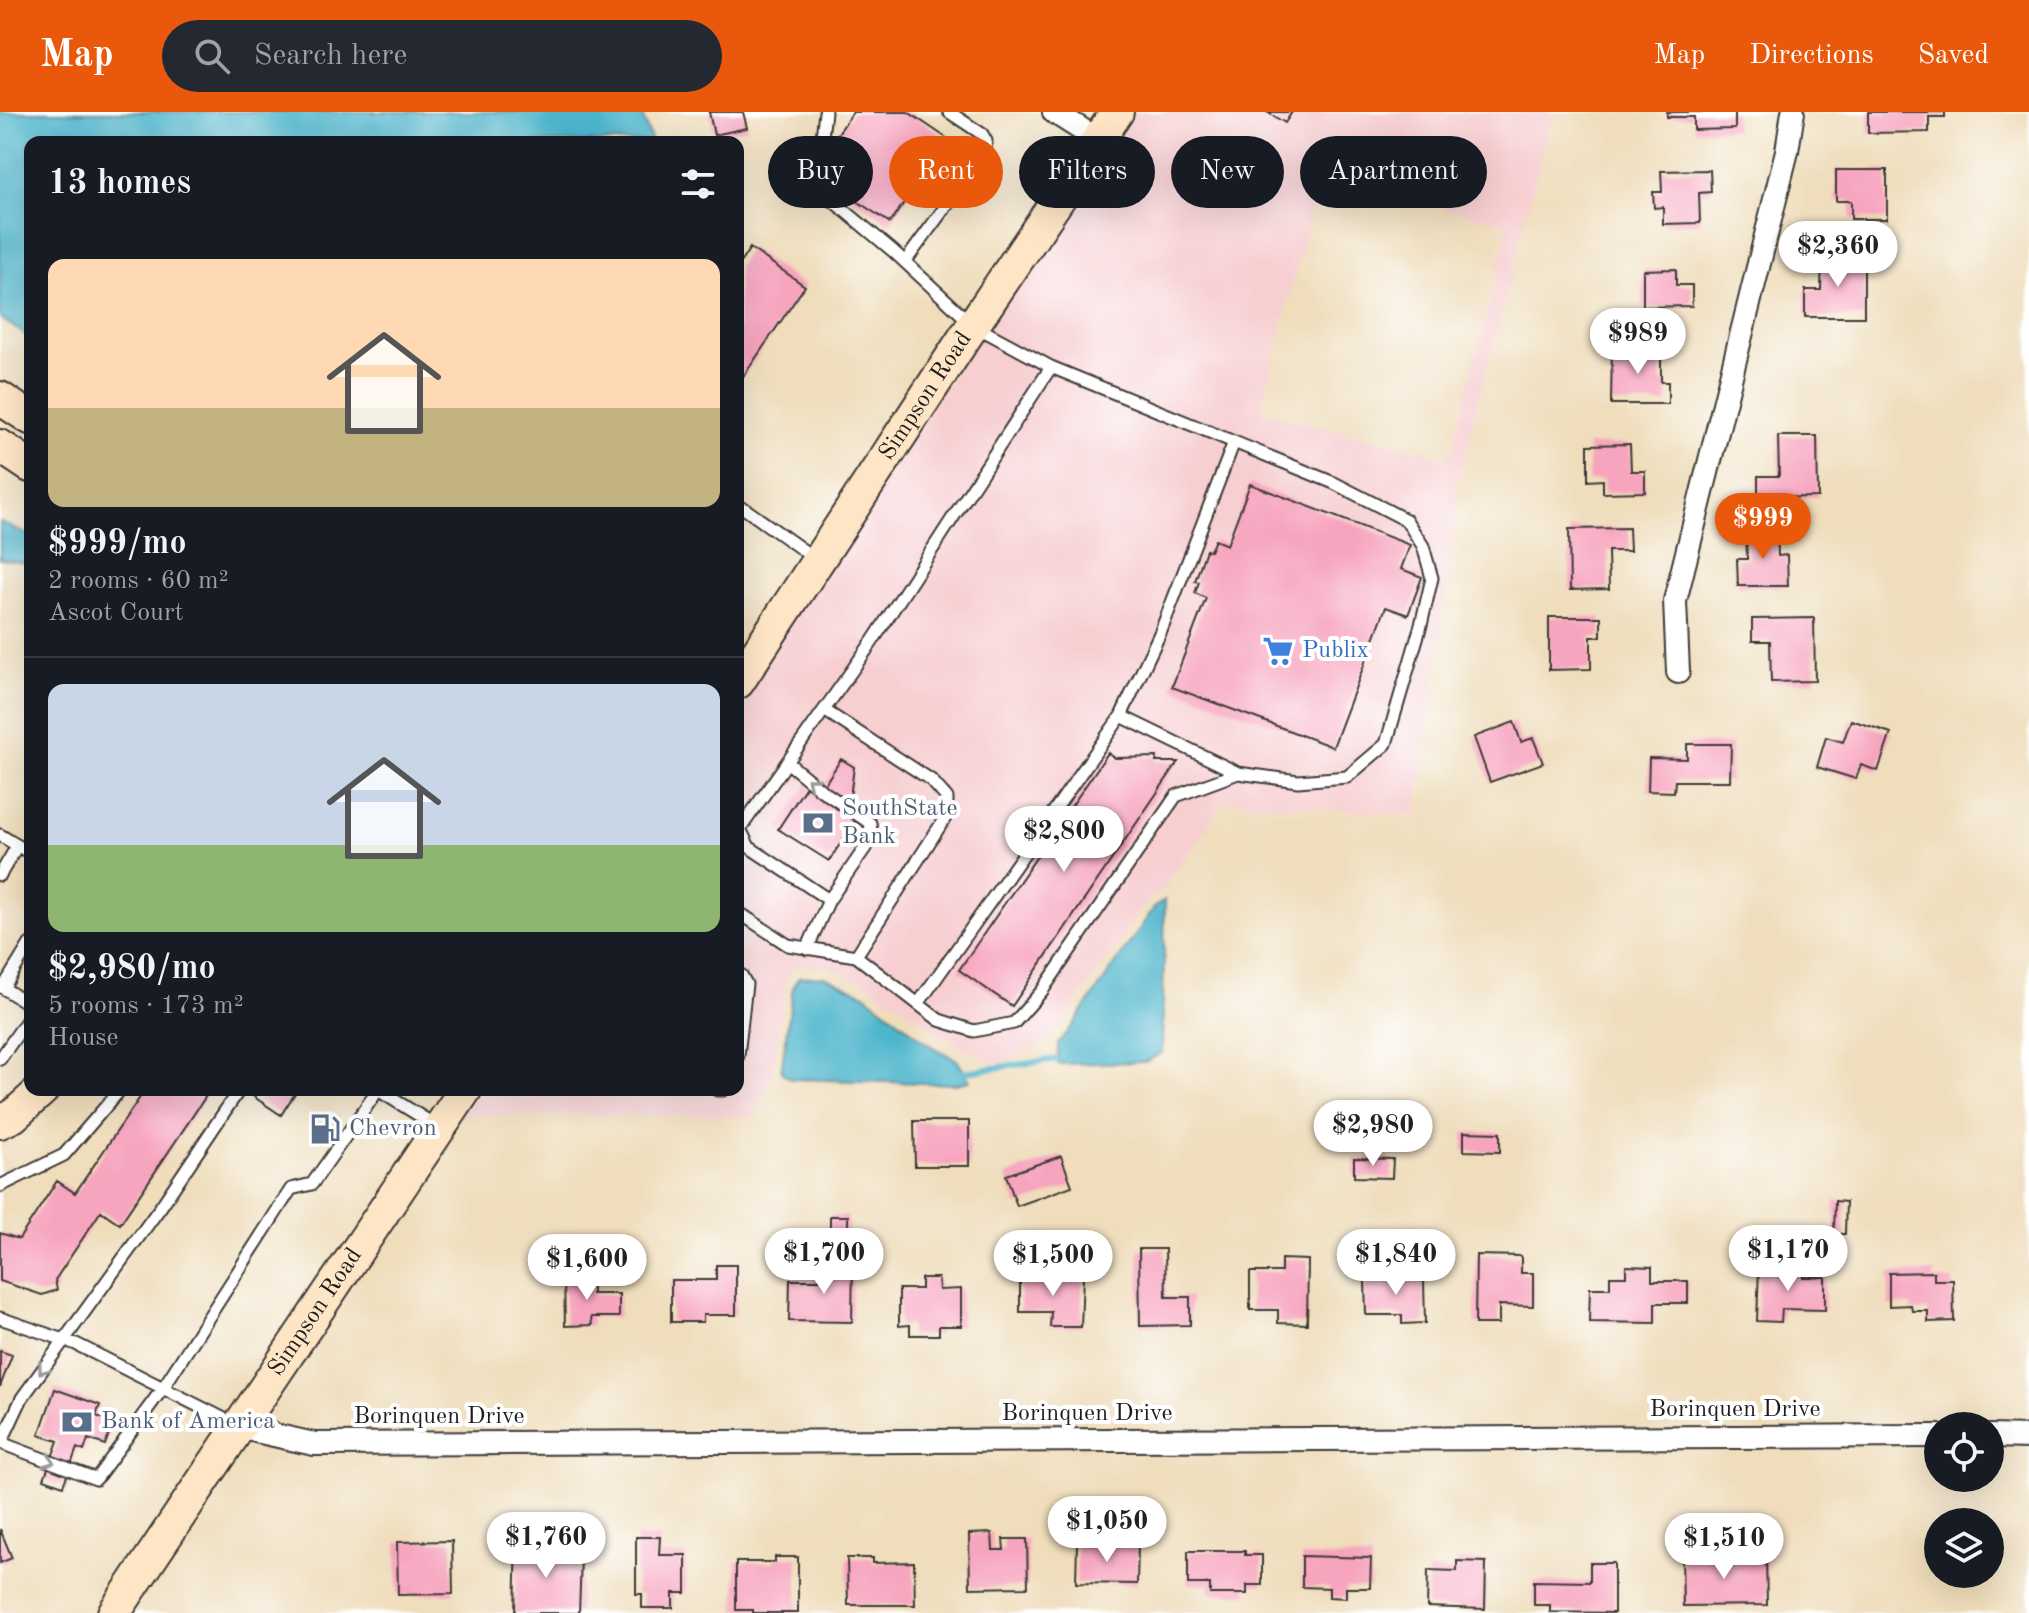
<!DOCTYPE html>
<html lang="en">
<head>
<meta charset="utf-8">
<style>
	:root { --surface:#171b24; --page:#242831; --text:#f1f3f6; --muted:#9ea1a6; --line:#363941; --accent:#ea580c }
	body { margin:0; font-family:"Old Standard TT",serif; background:var(--page); color:var(--text); height:100vh; display:flex; flex-direction:column; font-size:30px; white-space:nowrap }
	* { box-sizing:border-box; margin:0 }
	p { font-size:26px; color:var(--muted) }
	.icon { flex:none; width:44px; height:44px; fill:none; stroke:currentColor; stroke-width:2; stroke-linecap:round; stroke-linejoin:round }
	.map { position:relative; flex:1; overflow:hidden }
	.drawer { position:absolute; left:24px; top:24px; width:720px; height:960px; display:flex; flex-direction:column; background:var(--surface); border-radius:16px; box-shadow:0 8px 32px #0002 }
	.drawer>* { flex:none }
	.hud { position:absolute; left:768px; top:24px; width:760px; height:72px; display:flex; gap:16px }
	.buttons { position:absolute; left:1924px; top:1300px; display:grid; gap:16px }
	.buttons a { display:grid; place-items:center; width:80px; height:80px; border-radius:50%; background:var(--surface); box-shadow:0 8px 32px #0002; font-size:40px }
	.price { position:absolute; translate:-50% -68px; padding:0 18px; border-radius:28px; background:#fff; color:#222; font-size:26px; line-height:52px; filter:drop-shadow(0 2px 4px #0008) }
	.price::after { content:''; position:absolute; left:50%; top:48px; width:24px; height:18px; margin-left:-12px; background:inherit; clip-path:polygon(0 0,100% 0,50% 100%) }
	.price.selected { background:var(--accent); color:#fff }
	ul { padding:0; list-style:none }
	li { display:grid; align-content:center; gap:16px; height:424px; padding:0 24px }
	li+li { border-top:2px solid var(--line) }
	li span { display:grid; place-items:center; height:248px; border-radius:16px; color:#555 }
	li>.icon { margin-inline-start:auto }
	span .icon { width:144px; height:144px; fill:#fffc; stroke-width:1 }
	li b { font-size:34px }
	h2 { display:flex; justify-content:space-between; align-items:center; height:96px; padding:0 24px; font-size:34px }
	.tag { padding:0 28px; border-radius:36px; background:var(--surface); box-shadow:0 8px 32px #0002; font-size:28px; line-height:72px }
	.tag.selected { background:var(--accent); color:#fff }
	header { display:flex; align-items:center; gap:48px; box-sizing:border-box; height:112px; padding:0 40px; background:var(--accent); color:#fff }
	header strong { font-size:38px }
	nav { display:flex; gap:44px; margin-inline-start:auto; font-size:28px }
	.search { width:560px; height:72px; background:var(--page); display:flex; align-items:center; gap:20px; box-sizing:border-box; padding:0 28px; border-radius:44px; color:var(--muted); font-size:30px }
	.map>svg:first-child { display:block }
	.built { fill:#f7cfd1; fill-rule:evenodd }
	.water { fill:#4db5cc; stroke:#346874; stroke-width:2 }
	.lines { fill:none; stroke-linecap:round; stroke-linejoin:round }
	.stream { stroke:#4db5cc; stroke-width:6 }
	.building { fill:#f7a5bf }
	.lane-casing { stroke:#3c3934; stroke-width:15 }
	.street-casing { stroke:#3c3934; stroke-width:26 }
	.secondary-casing { stroke:#3c3934; stroke-width:36 }
	.lane { stroke:#fff; stroke-width:11 }
	.street { stroke:#fff; stroke-width:22 }
	.secondary { stroke:#fde5c5; stroke-width:32 }
	.oneway { stroke:#999 }
	.labels { text-anchor:middle; dominant-baseline:central; stroke-width:8; stroke-linejoin:round; paint-order:stroke }
	.street-label { font-size:24px; fill:#1c1c1c; stroke:#fff }
	.shop-label { font-size:24px; fill:#366cbe; stroke:#fff; text-anchor:start }
	.service-label { font-size:24px; fill:#4e5e75; stroke:#fff; text-anchor:start }
</style>
</head>
<body>
<header>
<strong>Map</strong>
<div class="search"><svg class="icon" aria-label="search" viewBox="0 0 24 24"><circle cx="10" cy="10" r="6"/><path d="M15 15l6 6"/></svg>Search here</div>
<nav><a>Map</a><a>Directions</a><a>Saved</a></nav>
</header>
<div class="map">
<svg width="2029" height="1501" viewBox="0 0 2029 1501">
	<rect width="100%" height="100%" fill="#fff"/>
	<filter id="ink" filterUnits="userSpaceOnUse"><feTurbulence type="fractalNoise" baseFrequency=".0125" numOctaves="2"/><feDisplacementMap in="SourceGraphic" scale="16" xChannelSelector="R" yChannelSelector="G"/><feConvolveMatrix kernelMatrix="1 2 1 2 8 2 1 2 1" color-interpolation-filters="sRGB"/></filter>
	<filter id="wash" filterUnits="userSpaceOnUse"><feTurbulence type="fractalNoise" baseFrequency=".006" numOctaves="4" result="noise"/><feDisplacementMap in="SourceGraphic" scale="32" xChannelSelector="R" yChannelSelector="G"/><feGaussianBlur stdDeviation="1.8" result="paint"/><feColorMatrix in="noise" values="0 0 0 0 0 0 0 0 0 0 0 0 0 0 0 0 0 1.4 0 .05"/><feComposite in="paint" operator="in"/></filter>
	<g filter="url(#wash)">
		<rect width="100%" height="100%" fill="#efddbb"/>
		<!-- built -->
		<path class="built" d="M1130,0h423l-98,379 3,2 -41,323 -193,-15 -60,89 -15,9 -98,140 -52,26 -47,-22 -61,-44 -8,-3 -15,-11 -40,-18h-29l-5,2 -9,15 -12,89 -18,43 -294,-2 16,-24h261v-389l250,-378zM1334,39l107,27 5,3 2,5 -5,22 57,14 6,6v6l-54,216 -5,7h-5l-172,-43 -7,-5v-7l62,-246 4,-4z"/>
		<!-- water -->
		<path class="water" d="M0,0h641l11,30h-622v196l-30,-20z
			M0,410l30,14v28l-30,-5z
			M1165,788l-3,153 -17,9 -87,2v-20l16,-20 82,-119z
			M824,864l41,18 66,52 26,14 13,21 -15,3 -164,-5 -10,-7 12,-86 6,-9z"/>
		<g class="lines">
			<!-- stream -->
			<path class="stream" d="M965,960l93,-13"/>
		</g>
		<g id="blocks">
			<!-- building -->
			<path class="building" d="M709,0h34l4,16 -33,7z
				M853,0h55l40,27 -58,84 -56,-37 25,-37 -22,-14z
				M1267,0h25l-7,11z
				M1667,0h68v17l-41,1v-13h-27z
				M1868,0h77v5h-16v15l-61,1z
				M1710,58l1,22 -12,1 1,30 -37,1v-17l-9,1 -1,-16h9l-1,-21z
				M1836,58h51v49h-36v-18h-15z
				M750,136l55,38 -67,98v-118z
				M1822,143h42v62h-59v-27h16z
				M1676,157v16h16v21l-49,1v-37z
				M1612,234l49,1v35h7v22h-57z
				M1778,324h39l1,61 -60,1v-22h21z
				M1630,332l1,27h14v21l-42,1v-13l-15,1v-36z
				M1250,372l160,61 -9,24 21,8 -14,38 -22,-8 -53,140 -161,-60 34,-89 -11,-5 4,-11 -4,-1 11,-31 4,1 5,-11 12,5z
				M1629,416l1,23h-22l1,38 -39,1 -1,-61z
				M1746,417h31l1,27 9,-1 1,31h-50l-1,-27h10z
				M1549,505h52v20h-10v32l-42,1z
				M1814,506l1,63 -44,1 -1,-41h-18v-22z
				M1851,608l40,13 -13,38 -17,-6 -5,14 -39,-12 9,-30 17,5z
				M1514,610l7,20 12,-4 10,25 -53,19 -16,-45z
				M1687,632h44l-1,37h-55l-1,11 -26,-1 1,-33 38,1z
				M1108,641l7,5 42,-1 -1,5h22l-166,244 -53,-36z
				M841,647l13,8 -6,45 9,6 -28,43 -51,-32 29,-44 12,8z
				M145,978h65l-90,134 -19,-13 -46,69 2,10 -15,5 -42,-14v-48l19,6 38,-58 18,12z
				M258,978h39l-16,25 -27,-18z
				M914,1009h55v45h-54z
				M1464,1020l36,1v19l-36,-1z
				M1061,1044l11,30 -55,20 -11,-31z
				M1354,1046l39,1 -1,19 -38,-1z
				M1835,1089l11,1 -1,32h-11z
				M830,1104h18v26h-18z
				M1139,1137h26l1,48h24v28l-50,1z
				M1476,1143l45,1v17h12v33l-34,-1v19h-24z
				M1281,1147l27,1 -1,64 -29,-1v-13h-28v-38h31z
				M824,1149h29l-1,61 -63,-1 1,-41h34z
				M716,1153h20v50h-33v7h-32v-42h45z
				M1626,1154l26,1v14h36v22h-33v20l-66,-1 1,-34h20v-12h16z
				M1759,1156l44,2v7h22v33l-43,-1 -1,13 -24,-1z
				M1385,1158h19v10h20l1,43 -23,1v-9h-36l-1,-35h20z
				M1934,1160v8h19l1,41 -26,1v-11h-16l-1,-6 -22,1v-33z
				M591,1162l1,20h27v23h-28l1,8 -27,1 -1,-51z
				M1020,1162l63,1 -2,52h-31l1,-15h-31z
				M921,1166h17l1,12 22,-1v37h-22v9h-29v-10l-11,1v-37h22z
				M0,1239l12,4 -12,32z
				M55,1277l45,16 -4,11 17,6 -8,23 -17,-6 -4,12 -7,-3 -14,38 -19,-7 14,-38 -19,-6z
				M0,1417l12,29 -12,5z
				M992,1421l1,17h11l-1,-11h24l1,48 -58,1 -1,-54z
				M636,1425h24l-1,18h27v38h-13v15h-31v-14h-6z
				M517,1428l33,1 -1,15 32,1 -2,56h-64z
				M452,1429l1,53 -55,1 -1,-53z
				M1077,1431l61,2 -1,39 -61,-1z
				M1188,1439h57v4h17v30h-15v9h-37v-10h-22z
				M1302,1444l69,2 -1,30h-24v10l-17,-1v-9l-27,-1z
				M1766,1444l1,49 -84,1 -1,-49z
				M775,1445h23v56h-45v-3h-17v-48h39z
				M847,1446h26v5l41,-1 1,43h-67z
				M1457,1449l29,1 -1,47 -58,-2 1,-37 29,1z
				M1590,1451h24v50l-64,-1v-7h-16v-24l56,1z"/>
		</g>
	</g>
	<g filter="url(#ink)">
		<use href="#blocks" fill-opacity="0" stroke="#3c3934" stroke-width="2"/>
		<g class="lines">
			<!-- lane casing -->
			<g class="lane-casing">
				<path id="lane" d="M905,150l79,-108 2,-13 -4,-7 -33,-22
					M738,395l7,2 72,51
					M824,598l107,70 16,18v17l-91,141
					M1121,604l117,57
					M787,650l34,28 49,33 2,15 -43,62
					M0,723l30,18
					M0,763l17,-29
					M738,800l50,33 68,11 83,64 35,11 40,-8 28,-32 134,-195 62,-23 60,8 49,-4 39,-33 35,-119 11,-47 -9,-32 -17,-26 -72,-37 -283,-116 -78,-42 -80,-74 -61,-51 -9,-13 -4,-25 6,-50
					M807,837l22,-49 -80,-53 -9,-18 132,-187 179,-275
					M738,862l3,1 5,9 -8,72
					M0,874l30,19
					M3,876l27,-44
					M918,892l203,-288 40,-85 73,-189
					M0,947l30,-43
					M239,978l-77,115 -140,193 -21,45 95,36 67,-91 128,-199 21,-5 66,-94
					M378,978l60,37
					M717,978h6
					M0,1074l64,-31 56,-65
					M0,1206l76,26 160,81"/>
			</g>
			<!-- street casing -->
			<g class="street-casing">
				<path id="street" d="M1054,0l44,28
					M1678,560l-3,-71 112,-450 6,-39
					M238,1315l76,17 1624,-8
					M1990,1324l39,1"/>
			</g>
			<!-- secondary casing -->
			<g class="secondary-casing">
				<g id="secondary">
					<path d="M0,286l30,20"/>
					<path d="M0,334l30,20"/>
					<path id="s1" d="M738,570l223,-339 156,-231"/>
					<path d="M0,1010l13,-6 29,-26"/>
					<path id="s2" d="M114,1501l351,-523"/>
				</g>
			</g>
			<!-- lane -->
			<use href="#lane" class="lane"/>
			<!-- street -->
			<use href="#street" class="street"/>
			<!-- secondary -->
			<use href="#secondary" class="secondary"/>
		</g>
		<!-- one-way arrows -->
		<defs><path id="oneway-chevron" d="M-2-3.5L2.5 0L-2 3.5" fill="none" stroke-width="1.6" stroke-linecap="round" stroke-linejoin="round" transform="scale(2)"/></defs>
		<g class="oneway">
			<use href="#oneway-chevron" transform="translate(812 670) rotate(-141)"/>
			<use href="#oneway-chevron" transform="translate(43 1257) rotate(127)"/>
			<use href="#oneway-chevron" transform="translate(49 1349) rotate(21)"/>
		</g>
	</g>
	<!-- icons -->
	<defs>
		<g id="supermarket-bare" transform="scale(2.4)"><path d="M-6-5.5h2.5l.6 2H6L4.5 2H-2.5L-4.4-4H-6ZM-1.5 3.2a1.3 1.3 0 1 0 .1 0ZM3 3.2a1.3 1.3 0 1 0 .1 0Z" fill="#3f7fe0" stroke="#fff" stroke-width="2.5" paint-order="stroke"/></g>
		<g id="bank-bare" transform="scale(2.4)"><path d="M-6-4H6V4H-6ZM0-2.3a2.3 2.3 0 1 0 0 4.6a2.3 2.3 0 1 0 0-4.6Z" fill="#5c6f8a" stroke="#fff" stroke-width="2.5" paint-order="stroke"/></g>
		<g id="fuel-bare" transform="scale(2.4)"><path d="M-5.5-6h7V0h2V4h1.3V-2.5L3-4.5l.8-.8L6-3V5H2.5V1h-1V6h-7ZM-4.2-4.7v3.2H.2V-4.7Z" fill="#5c6f8a" stroke="#fff" stroke-width="2.5" paint-order="stroke"/></g>
	</defs>
	<g fill-rule="evenodd">
		<use href="#supermarket-bare" x="1278" y="539"/>
		<use href="#bank-bare" x="818" y="711"/>
		<use href="#fuel-bare" x="325" y="1017"/>
		<use href="#bank-bare" x="77" y="1310"/>
	</g>
	<g class="labels">
		<!-- street labels -->
		<g class="street-label">
			<text stroke="none"><textPath href="#s1" startOffset="342">Simpson Road</textPath></text>
			<text stroke="none"><textPath href="#s2" startOffset="362">Simpson Road</textPath></text>
			<text x="1735" y="1298">Borinquen Drive</text>
			<text x="1087" y="1302">Borinquen Drive</text>
			<text x="439" y="1305">Borinquen Drive</text>
		</g>
		<!-- shop labels -->
		<g class="shop-label">
			<text x="1302" y="539">Publix</text>
		</g>
		<!-- service labels -->
		<g class="service-label">
			<text x="842" y="697">SouthState<tspan x="842" dy="28">Bank</tspan></text>
			<text x="349" y="1017">Chevron</text>
			<text x="101" y="1310">Bank of America</text>
		</g>
	</g>
</svg>
<div class="buttons">
<a><svg class="icon" aria-label="locate" viewBox="0 0 24 24"><circle cx="12" cy="12" r="6"/><path d="M12 2v4M12 18v4M2 12h4M18 12h4"/></svg></a>
<a><svg class="icon" aria-label="layers" viewBox="0 0 24 24"><path d="M12 4l9 5-9 5-9-5zM3 14l9 5 9-5"/></svg></a>
</div>
<b class="price" style="left:1838px;top:177px">$2,360</b>
<b class="price" style="left:1638px;top:264px">$989</b>
<b class="price selected" style="left:1763px;top:449px">$999</b>
<b class="price" style="left:1064px;top:762px">$2,800</b>
<b class="price" style="left:1373px;top:1056px">$2,980</b>
<b class="price" style="left:1788px;top:1181px">$1,170</b>
<b class="price" style="left:824px;top:1184px">$1,700</b>
<b class="price" style="left:1396px;top:1185px">$1,840</b>
<b class="price" style="left:1053px;top:1186px">$1,500</b>
<b class="price" style="left:587px;top:1190px">$1,600</b>
<b class="price" style="left:1107px;top:1452px">$1,050</b>
<b class="price" style="left:546px;top:1468px">$1,760</b>
<b class="price" style="left:1724px;top:1469px">$1,510</b>
<div class="hud">
<a class="tag">Buy</a>
<a class="tag selected">Rent</a>
<a class="tag">Filters</a>
<a class="tag">New</a>
<a class="tag">Apartment</a>
</div>
<section class="drawer">
<h2>13 homes<svg class="icon" aria-label="filters" viewBox="0 0 24 24"><path d="M4 7h16M4 17h16"/><circle cx="9" cy="7" r="2"/><circle cx="15" cy="17" r="2"/></svg></h2>
<ul>
<li><span style="background:linear-gradient(#ffd9b3 60%,#c2b280 0)"><svg class="icon" aria-label="home" viewBox="0 0 24 24"><path d="M3 11l9-7 9 7M6 9v11h12V9"/></svg></span><div><b>$999/mo</b><p>2 rooms · 60 m²</p><p>Ascot Court</p></div></li>
<li><span style="background:linear-gradient(#c9d6e8 65%,#8fb573 0)"><svg class="icon" aria-label="home" viewBox="0 0 24 24"><path d="M3 11l9-7 9 7M6 9v11h12V9"/></svg></span><div><b>$2,980/mo</b><p>5 rooms · 173 m²</p><p>House</p></div></li>
</ul>
</section>
</div>
</body>
</html>
